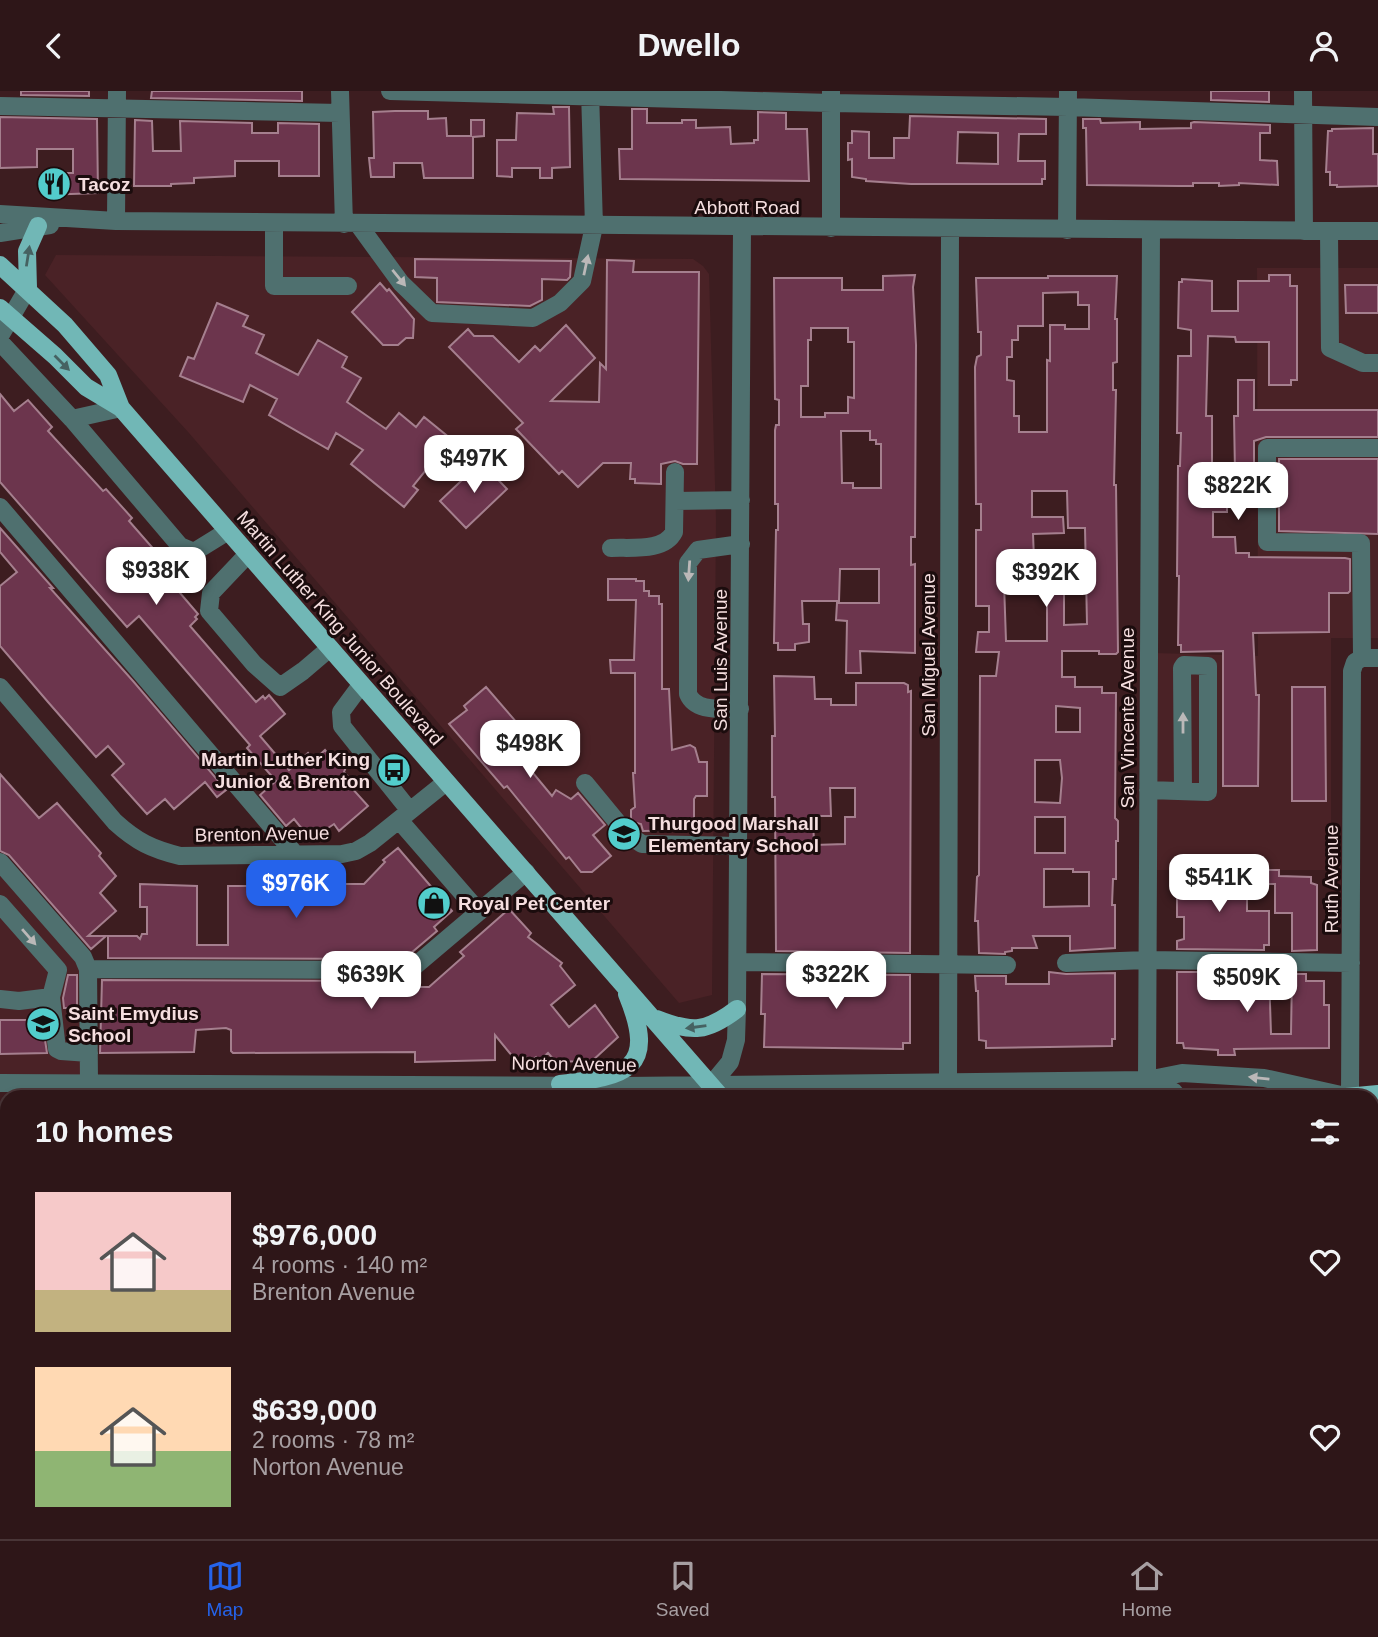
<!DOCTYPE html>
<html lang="en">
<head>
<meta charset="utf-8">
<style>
	:root { --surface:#2e1618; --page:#361f21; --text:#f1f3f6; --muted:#a79fa2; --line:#493537; --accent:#2563eb }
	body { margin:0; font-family:Arial,sans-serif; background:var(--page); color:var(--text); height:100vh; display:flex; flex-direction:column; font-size:26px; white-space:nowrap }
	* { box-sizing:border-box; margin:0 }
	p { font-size:23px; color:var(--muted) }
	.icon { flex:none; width:38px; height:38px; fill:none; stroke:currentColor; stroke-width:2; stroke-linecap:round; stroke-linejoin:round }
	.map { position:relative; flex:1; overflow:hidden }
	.drawer { position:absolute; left:0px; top:999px; width:1379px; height:450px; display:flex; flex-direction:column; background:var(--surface); border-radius:21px 21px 0 0; box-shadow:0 4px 10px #0003,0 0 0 2px var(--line) }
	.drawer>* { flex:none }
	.price { position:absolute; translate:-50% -60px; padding:0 16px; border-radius:14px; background:#fff; color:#222; font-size:23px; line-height:46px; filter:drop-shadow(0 2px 4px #0008) }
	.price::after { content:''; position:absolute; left:50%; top:42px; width:21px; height:16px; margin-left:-10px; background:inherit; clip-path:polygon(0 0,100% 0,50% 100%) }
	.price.current { background:var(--accent); color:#fff }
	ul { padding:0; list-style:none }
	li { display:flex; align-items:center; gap:21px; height:175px; padding:0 35px }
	li span { display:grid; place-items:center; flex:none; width:196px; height:140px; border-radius:0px; color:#555 }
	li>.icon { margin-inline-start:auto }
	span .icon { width:84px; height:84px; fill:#fffc; stroke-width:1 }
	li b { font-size:30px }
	h2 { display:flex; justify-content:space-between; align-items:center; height:84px; padding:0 35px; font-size:30px }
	header { display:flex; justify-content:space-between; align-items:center; height:91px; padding:0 35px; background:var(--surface); font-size:32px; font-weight:700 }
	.tabs { display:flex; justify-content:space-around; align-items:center; height:98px; border-top:2px solid var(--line); background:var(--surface); font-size:19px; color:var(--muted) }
	.tabs a { display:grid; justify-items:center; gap:4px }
	.tabs .current { color:var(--accent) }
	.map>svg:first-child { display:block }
	.built { fill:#4a2226 }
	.building { fill:#6c354d; stroke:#a57f8e; stroke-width:2; fill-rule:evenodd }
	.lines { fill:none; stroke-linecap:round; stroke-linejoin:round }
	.minor { stroke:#4f706f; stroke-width:18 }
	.major { stroke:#71b7b6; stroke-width:18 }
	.oneway { fill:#466262 }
	.oneway2 { fill:#bbb8b8 }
	.labels { text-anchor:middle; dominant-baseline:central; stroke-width:6; stroke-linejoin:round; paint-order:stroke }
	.poi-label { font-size:19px; font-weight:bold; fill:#f5dedf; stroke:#1b0c0d; text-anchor:start }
	.street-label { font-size:19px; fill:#f5dedf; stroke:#1b0c0d }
</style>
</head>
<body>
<header><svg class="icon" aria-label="back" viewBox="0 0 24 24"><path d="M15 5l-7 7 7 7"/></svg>Dwello<svg class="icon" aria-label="person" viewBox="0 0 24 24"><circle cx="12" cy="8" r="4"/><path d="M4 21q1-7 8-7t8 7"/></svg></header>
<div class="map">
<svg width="1378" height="1448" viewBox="0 0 1378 1448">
	<rect width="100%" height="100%" fill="#3d1d20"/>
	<!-- built -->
	<path class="built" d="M56,164l637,4 10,7 6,8 7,246 -4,475 -33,8 -490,-570 -144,-158z
		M1257,177h121v370h-47v232h-178l1,-217 104,3z
		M0,776l80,92 6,120 -86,2z
		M701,1442h347l5,6h-361z"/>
	<!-- building -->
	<path class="building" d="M21,0h68v5l-68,-1z
		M152,0h150v10l-151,-3z
		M1211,0h58v11l-58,-2z
		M553,16h16l1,60 -18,1v10h-12v-10h-28v9l-15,-1v-36h19l1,-27 37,1z
		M632,18h15v14h35v-3h14v8l34,-1 1,17 23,-1v-3h4v-28l28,1v16h21l2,52 -189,-2 -1,-30h13z
		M395,20h33v8l18,-1 1,18h24v-16h13v16l-11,1v41h-49l-2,-15h-28v14h-23l-2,-19h5l-1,-46z
		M910,25l136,3v15h-27l-1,27h27v18h-3v5h-131l-45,-3v-2l-14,-2v-18l-4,1v-17h4v-12l17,1v26h25v-20h15zM958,41l40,1v31l-41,-1z
		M0,26l97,2 1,74 -54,2v-22h29v-24h-36v18l-37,1z
		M1083,28h17l1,4 39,-1v7l51,-1v-5l3,-1 76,3v8h-10v27l17,1 1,24 -39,-2v2l-20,1v-3h-26v3h-15l-91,-1 -1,-57h-3z
		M135,29l17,1 1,30h28l-1,-30 72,2v10h26v-10l41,1v52h-40v-15h-44v15l-41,2v5l-23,1v2h-37z
		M1373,37v26h5v32l-41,1v-2h-7v-13h-4l2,-41h4v-2z
		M415,168l156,2 -1,16 -3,3 -25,-1v21l-12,6 -93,-4v-24l-22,-1z
		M607,169l27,1 -1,11h66l-2,192h-14l-8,-3 -14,3v20l-26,-1v-4h-5l1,-16h-28l-25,24 -16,-16 -3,3 -43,-45 7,-6 -74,-76 19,-18 6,7h19l26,26 16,-16 5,5 26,-26 29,33 -44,43 48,1 1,-39 6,6z
		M915,184l-2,12 3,58 -1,192h-4v28l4,-1v89l-55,-2 1,22h-15l1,-52 -11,-1 1,-17h42v-34h-39l-1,32h-37l1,23h6v18l-14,2v6h-17v-7h-4v-3l2,-110h2v-26h-3v-74l1,-5h3v-25l-4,-1 -1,-121h68v12h41v-14zM811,237h37v14h6v56l-6,-1v16h-23v4h-24v-31h7v-46h3zM841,340h29v9h6v4h5v44h-28v-5h-11z
		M1269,184h21v11h7v94h-6v5h-22v-43h-33l-1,-5 -27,-1 -2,80h6v71l6,-1 1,12h8v14h-14v25h22l1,16h13v4l96,1 5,1v32l-2,2h-19v39l-76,1 3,62h3l-1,91h-35v-135l-42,1v-7h-3l1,-69h-2l1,-110h2l1,-33h-4l1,-77h13v-26l-13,-2 1,-46h3v-3l30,2v30h26v-30h31z
		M1048,185h69l-2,43h2v43l-4,1v27h3l-2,95h2l2,167 -2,2h-17v-3h-37v26h13v10h27v6h14l-1,125 3,3v20h-2v38h-3l-1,26h3v43l-45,3v-15h-37l4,12h-25v3l-7,1v2l-26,-1 -1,-32h-3l2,-44 2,-2 1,-199h16l3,-24h-23l2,-20h11v-26h-13v-76h5v-26h-5l-1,-137 2,-10 4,-2v-23h-3l-2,-54h72zM1078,201v13h11v24h-24v-4h-15v36l-3,-1v72h-28v-16h-5v-35l-7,-1v-23h5v-17h6v-14h25v-33zM1032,400h35l1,37h17l2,96 -23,1v-53l-17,1v68h-41l-2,-58 31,1 -2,-50 31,-1 -1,-16h-31zM1056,615l24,2v24h-24zM1035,669h25l2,18 -2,25 -25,-1zM1035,726h30v36h-30zM1044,778h29v3h16v34l-45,1z
		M380,192l7,8 2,-2 25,30 -1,19h-7l-8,7h-15l-31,-33z
		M1345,194h33v28h-32z
		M217,212l31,13 -5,10 21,9 -8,18 42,22 20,-35 29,17 -5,10 19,11 -14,24 39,27 13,-16 17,14 8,-10 27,22 -38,47 5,4 -14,17 -53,-43 12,-14 -27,-17 -8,16 -59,-34 8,-16 -27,-14 -7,17 -63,-26 8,-19 6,2z
		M1238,289h16v30h124v27h-112l-12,4v31h-19l-1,-56h4z
		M0,303l14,17 14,-11 24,27 -4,4 55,60 3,-2 26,29 -3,3 42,48 -2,1 10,11 -5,5 24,28 -3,3 2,2 -7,7 66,76 7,-6 2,3 4,-4 16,19 -25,22 29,34 19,-17 6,7 11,-10 9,11 5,-2 7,8 -2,5 9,10 -4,3 19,21 -29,25 -5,-7 -18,12 -4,-5 -5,4 -13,-16 -8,7 -26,-31 16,-14 -29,-33 3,-3 -111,-129 -12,11 -127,-145z
		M1279,368h99v75l-99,-3z
		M481,371l26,27 -41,39 -26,-27z
		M0,437l53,60h-3l83,93 93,109 -9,7 -12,-15 -31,27 -9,-10 -18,15 -35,-39 12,-11 -16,-18 -12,11 -48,-55 -48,-56v-60l17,-14 -17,-20z
		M608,488h28v2h8v10h5v5h10v8h3v85h7l3,61 18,-5 5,3 4,14h8v34h-11l-2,3v31l-51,1 -2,-7 -9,-2 -1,-4v-8l4,-3 -2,-34h2v-100h-24l-1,-13h24l2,-60h-28z
		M774,585l40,1 1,22h16v6h25v-22h48l4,2v7l3,-1 -1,262 -134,-2 -1,-154h-3v-61h3zM830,697h25v29h-10v27l-31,1 -1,-29h18z
		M486,596l58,67 -16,13 24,29 4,-6 15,9 7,-6 27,32 -12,10 18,21 -19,16h-11l-12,-15 -3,2 -59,-73 -3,2 -55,-64 18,-14 -3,-4z
		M1292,596h33l1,114h-34z
		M0,683l39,44 18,-15 44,50 -2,3 17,20 -16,17 16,18 -28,25h18l-15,13 -82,-94 -9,-4z
		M398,757l54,63 -18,16 3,4 -33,28 -296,-1v-22h29l3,3 2,-5h5v-27h-7v-23l57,2v59h31v-59h111v-2h25l21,-22 -2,-2z
		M1263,779h16v6l32,1v6l6,2v65l-25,1v-38h-17v-29h-12z
		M1247,783v37h22v34h-5v5l-87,-1v-8l7,-2v-22h-7v-42z
		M509,818l22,24 -3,4 34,26 -2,3 15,19 -24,20 18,22 26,-22 23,32 -27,25 -36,-1 -7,-8 -9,8 -3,-4 -6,4 -4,-4 -9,5 -22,-27v25l-80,2v-10l-182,1 -2,-2v-21l-5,-2 -30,2 -2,22 -94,1 2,-73 308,1v6h19l35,-31 -4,-4z
		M1049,881l17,2 49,-1v66h-3v7l-126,2v-7l-7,-1 -1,-49h-2l-1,-15h31v8h43z
		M1177,881h37v12h33v-11h22l2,61h20l1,-60h14v7h18v24h5v43l-95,1 1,6h-17v-5l-34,-2 -1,-5h-6z
		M762,883l148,1v68h-7v6l-139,-2 1,-33h-4z
		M68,884h9v33h-13l-1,-10z
		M0,929h42l5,33 -47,1z"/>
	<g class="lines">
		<!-- minor -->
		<path class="minor" d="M340,0l4,133
			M390,0l441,12 237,4 310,10
			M831,0v137
			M1303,0l1,140
			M0,15l340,7
			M0,123l116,7 1262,10
			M116,130l1,-130
			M274,132v63h74
			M358,133l43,59 31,30 101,5 27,-15 22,-22 12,-55 -4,-135
			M1067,139l1,-139
			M1329,140l1,117 33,15h15
			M0,142l50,-8
			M0,245l28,-48
			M0,251l72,77 49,-11
			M72,328l108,127 14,6 34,-21
			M675,410l66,-1
			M0,416l296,348
			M611,457c20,-1 53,4 63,-16l1,-60
			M248,463l-37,39 -2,18 45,53 26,23 23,-16 27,-23
			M1362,567l-1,-115 -94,-1v-94h111
			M361,594l-20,27 1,14 68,85
			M0,596l115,135c22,20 37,27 65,34l162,-2 14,-3 14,-8 76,-61
			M740,618c-17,-1 -44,4 -52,-15v-131l10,-13 43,-6
			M585,692l42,51 15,10 97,2
			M1148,699l60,2v-126l-24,-1 -2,3 1,123
			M399,729l80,92
			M0,771l83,95 5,12 1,113
			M0,813l58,66 -7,27 6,52 4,2 28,2
			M738,871l269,3
			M1066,872l81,-3 204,3
			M88,878l318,1 9,-4 111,-94
			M0,908l19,2 32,-4
			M1147,989l4,-850
			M1147,989l27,12 4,5
			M948,990l2,-852
			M0,992l624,3 523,-6 35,-7 82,5 86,19 2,-426 3,-9 7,-4h16
			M711,994l19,-23 6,-22 1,-31 5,-781
			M1372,1127l6,-1
			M1372,1177l6,-28
			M0,1273h7
			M1372,1281l6,1
			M0,1421h7
			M13,1442v6
			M791,1442l4,6
			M1265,1442l5,6
			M1066,1448l4,-6
			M1311,1448l1,-6"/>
		<!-- major -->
		<path class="major" d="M0,174l65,60 43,50 13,33
			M28,197l-1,-37 11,-25
			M0,217l55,48 31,31 35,21 600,689
			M657,928c35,14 50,13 80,-10
			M560,993c67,-8 98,-14 67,-90
			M1346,1006l32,-3
			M1101,1442l5,6
			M636,1448l9,-6"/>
	</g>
	<!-- one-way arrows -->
	<defs><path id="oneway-solid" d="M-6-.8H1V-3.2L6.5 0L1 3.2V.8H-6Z" transform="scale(1.75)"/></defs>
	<g class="oneway">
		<use href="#oneway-solid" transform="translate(28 165) rotate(-81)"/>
		<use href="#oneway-solid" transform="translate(62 272) rotate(45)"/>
		<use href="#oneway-solid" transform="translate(696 936) rotate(172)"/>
	</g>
	<g class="oneway2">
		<use href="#oneway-solid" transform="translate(586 174) rotate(-78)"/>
		<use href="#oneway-solid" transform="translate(399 187) rotate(51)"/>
		<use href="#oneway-solid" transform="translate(689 480) rotate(94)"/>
		<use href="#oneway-solid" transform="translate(1183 632) rotate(-90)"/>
		<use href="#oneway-solid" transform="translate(29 846) rotate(49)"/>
		<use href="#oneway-solid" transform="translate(1259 987) rotate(-174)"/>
	</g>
	<!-- icons -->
	<defs>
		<g id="restaurant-disc" transform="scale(1.75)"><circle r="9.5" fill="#52cdcc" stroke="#1b0c0d"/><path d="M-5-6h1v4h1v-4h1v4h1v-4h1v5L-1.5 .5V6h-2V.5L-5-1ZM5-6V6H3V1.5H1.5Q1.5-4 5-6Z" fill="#111"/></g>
		<g id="bus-disc" transform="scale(1.75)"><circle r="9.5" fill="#52cdcc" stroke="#1b0c0d"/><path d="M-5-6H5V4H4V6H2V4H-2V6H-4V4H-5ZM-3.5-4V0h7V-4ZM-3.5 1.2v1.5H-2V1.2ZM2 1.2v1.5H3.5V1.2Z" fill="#111"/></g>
		<g id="school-disc" transform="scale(1.75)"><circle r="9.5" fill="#52cdcc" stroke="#1b0c0d"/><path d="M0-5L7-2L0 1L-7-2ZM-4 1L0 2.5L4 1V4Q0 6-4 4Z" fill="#111"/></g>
		<g id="shop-disc" transform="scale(1.75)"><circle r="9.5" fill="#52cdcc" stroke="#1b0c0d"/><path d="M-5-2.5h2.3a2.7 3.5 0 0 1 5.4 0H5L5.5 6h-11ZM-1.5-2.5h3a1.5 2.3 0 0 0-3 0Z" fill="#111"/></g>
	</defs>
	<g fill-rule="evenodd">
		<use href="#restaurant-disc" x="54" y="93"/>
		<use href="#bus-disc" x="394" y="679"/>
		<use href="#school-disc" x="624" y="743"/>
		<use href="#shop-disc" x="434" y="812"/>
		<use href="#school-disc" x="43" y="933"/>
	</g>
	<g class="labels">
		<!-- poi labels -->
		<g class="poi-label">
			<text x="78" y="93">Tacoz</text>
			<text x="370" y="668" text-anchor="end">Martin Luther King<tspan x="370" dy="22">Junior &amp; Brenton</tspan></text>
			<text x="648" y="732">Thurgood Marshall<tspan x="648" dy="22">Elementary School</tspan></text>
			<text x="458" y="812">Royal Pet Center</text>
			<text x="68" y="922">Saint Emydius<tspan x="68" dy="22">School</tspan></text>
		</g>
		<!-- street labels -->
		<g class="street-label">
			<text x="747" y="116">Abbott Road</text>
			<text transform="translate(340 537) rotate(49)">Martin Luther King Junior Boulevard</text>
			<text transform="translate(928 564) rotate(-90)">San Miguel Avenue</text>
			<text transform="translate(720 569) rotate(-90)">San Luis Avenue</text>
			<text transform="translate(1127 627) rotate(-90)">San Vincente Avenue</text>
			<text transform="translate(262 743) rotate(-1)">Brenton Avenue</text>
			<text transform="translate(1331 788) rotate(-90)">Ruth Avenue</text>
			<text transform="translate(574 973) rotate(1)">Norton Avenue</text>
		</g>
	</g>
</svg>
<b class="price" style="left:474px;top:404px">$497K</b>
<b class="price" style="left:1238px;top:431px">$822K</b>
<b class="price" style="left:156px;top:516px">$938K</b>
<b class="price" style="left:1046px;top:518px">$392K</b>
<b class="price" style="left:530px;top:689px">$498K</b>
<b class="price" style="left:1219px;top:823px">$541K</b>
<b class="price current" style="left:296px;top:829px">$976K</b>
<b class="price" style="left:371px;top:920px">$639K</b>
<b class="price" style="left:836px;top:920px">$322K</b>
<b class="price" style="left:1247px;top:923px">$509K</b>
<section class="drawer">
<h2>10 homes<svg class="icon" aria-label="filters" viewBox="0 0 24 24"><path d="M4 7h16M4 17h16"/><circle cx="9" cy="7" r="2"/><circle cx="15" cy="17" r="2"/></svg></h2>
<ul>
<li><span style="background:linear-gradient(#f6c9c9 70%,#c2b280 0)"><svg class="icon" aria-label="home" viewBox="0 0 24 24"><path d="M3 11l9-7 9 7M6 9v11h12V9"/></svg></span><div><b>$976,000</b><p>4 rooms · 140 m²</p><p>Brenton Avenue</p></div><svg class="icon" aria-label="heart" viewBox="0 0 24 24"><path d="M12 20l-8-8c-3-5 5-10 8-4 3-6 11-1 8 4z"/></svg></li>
<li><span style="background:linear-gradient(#ffd9b3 60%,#8fb573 0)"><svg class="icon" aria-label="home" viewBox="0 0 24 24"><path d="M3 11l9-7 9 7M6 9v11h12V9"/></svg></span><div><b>$639,000</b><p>2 rooms · 78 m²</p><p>Norton Avenue</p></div><svg class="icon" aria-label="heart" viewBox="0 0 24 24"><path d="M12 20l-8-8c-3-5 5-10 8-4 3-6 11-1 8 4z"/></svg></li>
</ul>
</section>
</div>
<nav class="tabs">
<a class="current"><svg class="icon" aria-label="map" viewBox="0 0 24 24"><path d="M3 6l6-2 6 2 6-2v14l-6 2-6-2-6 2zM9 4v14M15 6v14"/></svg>Map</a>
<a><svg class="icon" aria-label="saved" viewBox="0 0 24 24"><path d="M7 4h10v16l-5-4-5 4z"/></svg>Saved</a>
<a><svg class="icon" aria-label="home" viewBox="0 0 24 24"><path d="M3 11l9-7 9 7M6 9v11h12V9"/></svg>Home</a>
</nav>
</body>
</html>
